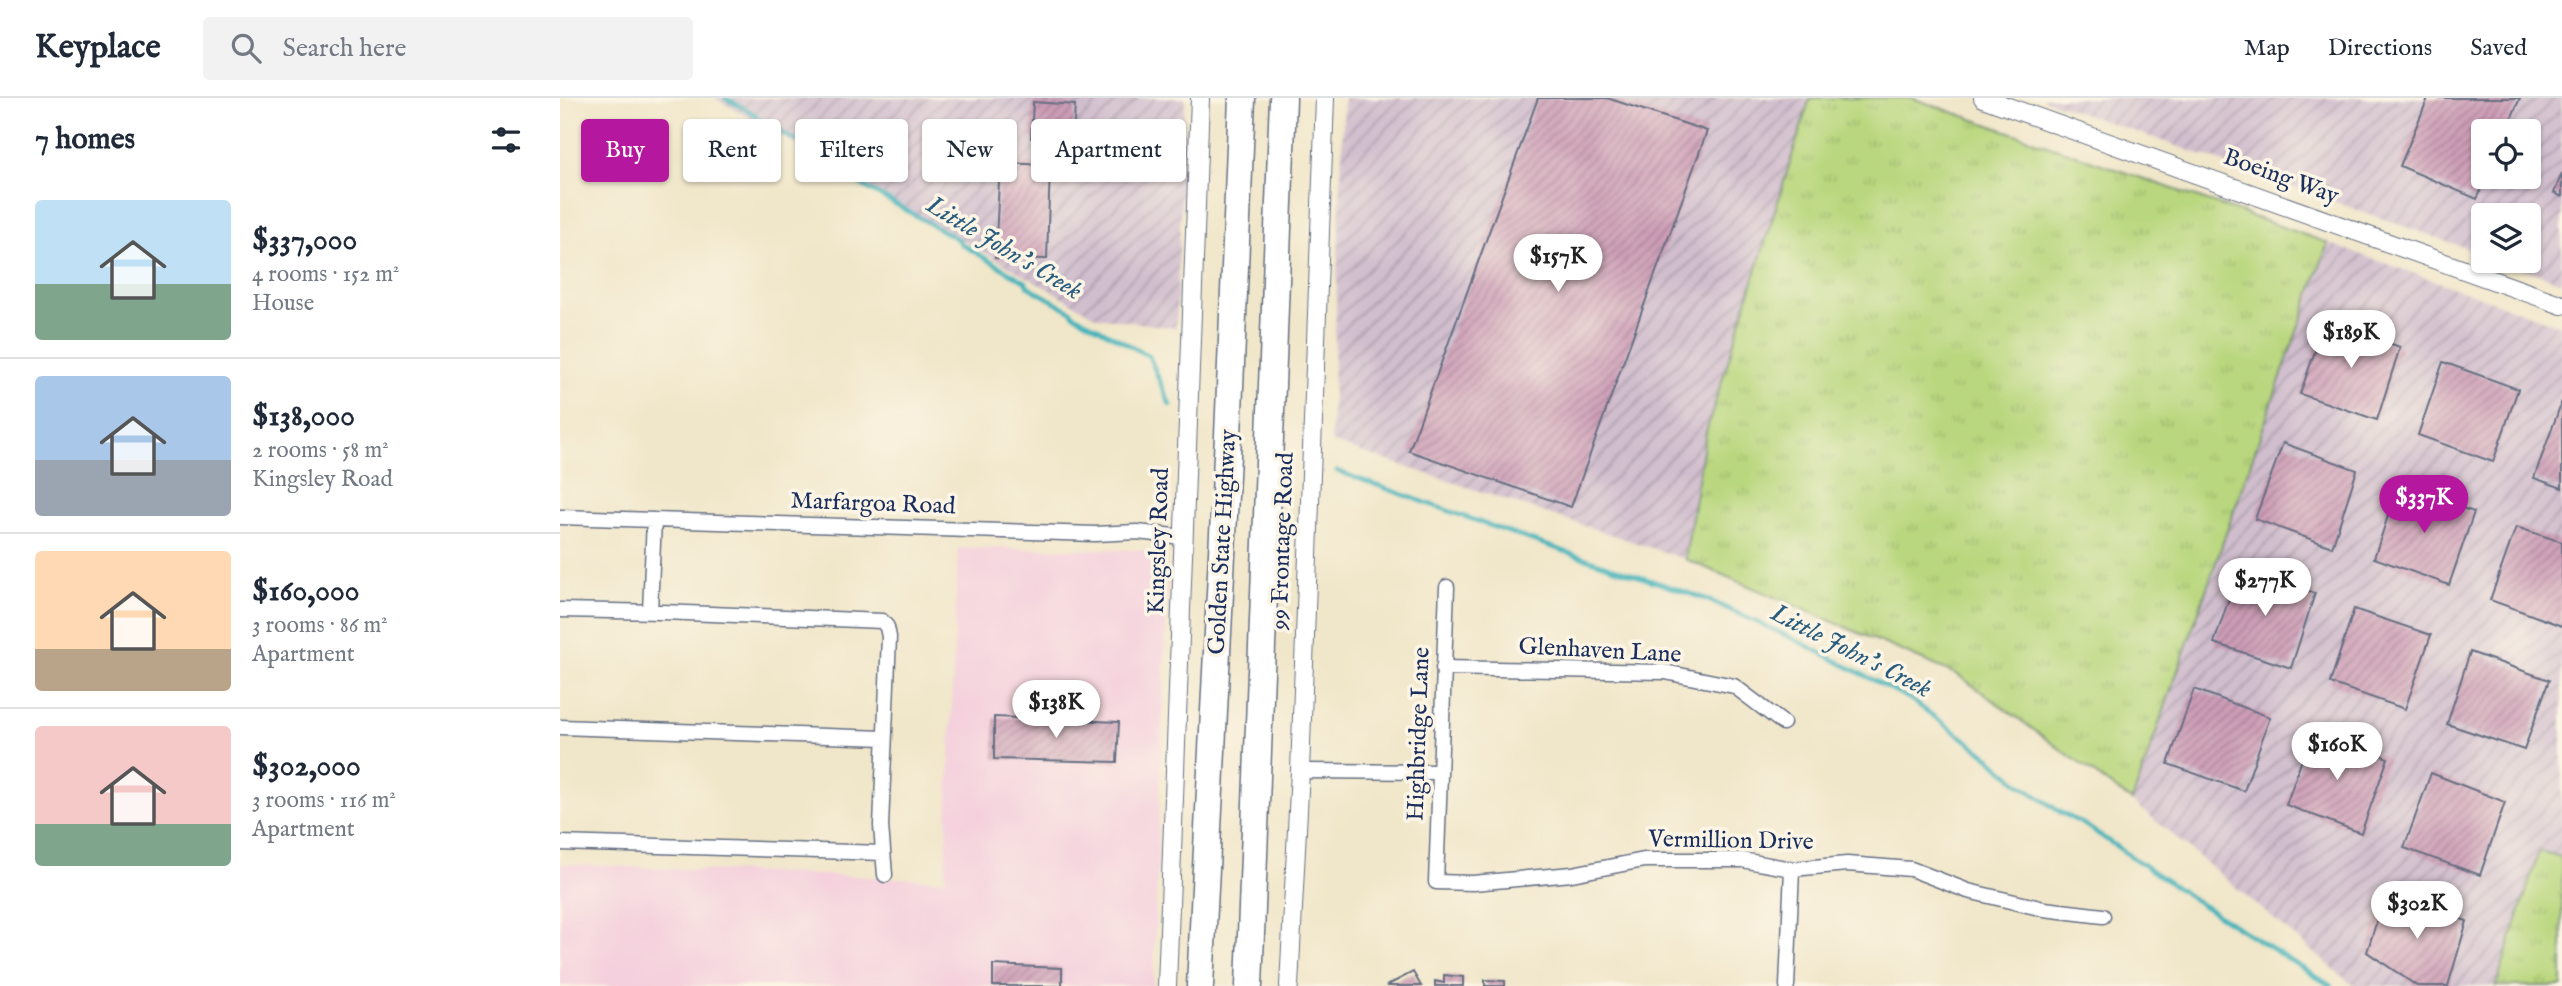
<!DOCTYPE html>
<html lang="en">
<head>
<meta charset="utf-8">
<style>
	:root { --surface:#fff; --page:#f2f2f3; --text:#1f2937; --muted:#747a83; --line:#e0e1e3; --accent:#b5179e }
	body { margin:0; font-family:"IM FELL English",serif; background:var(--page); color:var(--text); height:100vh; display:flex; flex-direction:column; font-size:26px; white-space:nowrap }
	* { box-sizing:border-box; margin:0 }
	p { font-size:23px; color:var(--muted) }
	.icon { flex:none; width:38px; height:38px; fill:none; stroke:currentColor; stroke-width:2; stroke-linecap:round; stroke-linejoin:round }
	.map { position:relative; flex:1; overflow:hidden }
	.panel { display:flex; flex-direction:column; background:var(--surface); width:560px }
	.panel>* { flex:none }
	.hud { position:absolute; left:21px; top:21px; width:665px; height:63px; display:flex; gap:14px }
	.fabs { position:absolute; left:1911px; top:21px; display:grid; gap:14px }
	.fabs a { display:grid; place-items:center; width:70px; height:70px; border-radius:7px; background:var(--surface); box-shadow:0 2px 5px #0004; font-size:35px }
	.price { position:absolute; translate:-50% -60px; padding:0 16px; border-radius:24px; background:#fff; color:#222; font-size:23px; line-height:46px; filter:drop-shadow(0 2px 4px #0008) }
	.price::after { content:''; position:absolute; left:50%; top:42px; width:21px; height:16px; margin-left:-10px; background:inherit; clip-path:polygon(0 0,100% 0,50% 100%) }
	.price.on { background:var(--accent); color:#fff }
	ul { padding:0; list-style:none }
	li { display:flex; align-items:center; gap:21px; height:175px; padding:0 35px }
	li+li { border-top:2px solid var(--line) }
	li span { display:grid; place-items:center; flex:none; width:196px; height:140px; border-radius:7px; color:#555 }
	li>.icon { margin-inline-start:auto }
	span .icon { width:84px; height:84px; fill:#fffc; stroke-width:1 }
	li b { font-size:30px }
	h2 { display:flex; justify-content:space-between; align-items:center; height:84px; padding:0 35px; font-size:30px }
	.pill { padding:0 24px; border-radius:7px; background:var(--surface); box-shadow:0 2px 5px #0004; font-size:24px; line-height:63px }
	.pill.on { background:var(--accent); color:#fff }
	header { display:flex; align-items:center; gap:42px; box-sizing:border-box; height:98px; padding:0 35px; background:var(--surface); border-bottom:2px solid var(--line) }
	header strong { font-size:33px }
	nav { display:flex; gap:38px; margin-inline-start:auto; font-size:24px }
	.search { width:490px; height:63px; background:var(--page); display:flex; align-items:center; gap:18px; box-sizing:border-box; padding:0 24px; border-radius:7px; color:var(--muted); font-size:26px }
	main { display:flex; flex:1; min-height:0 }
	.map>svg:first-child { display:block }
	.built { fill:#f4cfdd }
	.industrial { fill:url(#industrial-furrows); fill-rule:evenodd }
	.grass { fill:url(#grass-tufts); stroke:#6a836e; stroke-width:2 }
	.lines { fill:none; stroke-linecap:round; stroke-linejoin:round }
	.stream { stroke:#43b3bb; stroke-width:4.5 }
	.building { fill:url(#building-hatch) }
	.minor-casing { stroke:#666f83; stroke-width:17 }
	.tertiary-casing { stroke:#666f83; stroke-width:20 }
	.motorway-casing { stroke:#666f83; stroke-width:29 }
	.minor { stroke:#fff; stroke-width:14 }
	.tertiary { stroke:#fff; stroke-width:18 }
	.motorway { stroke:#fff; stroke-width:26 }
	.labels { text-anchor:middle; dominant-baseline:central; stroke-width:7; stroke-linejoin:round; paint-order:stroke }
	.street-label { font-size:24px; fill:#1b2f5e; stroke:#fcf5e5 }
	.water-label { font-size:26px; font-style:italic; fill:#295d7f; stroke:#fcf5e5 }
</style>
</head>
<body>
<header>
<strong>Keyplace</strong>
<div class="search"><svg class="icon" aria-label="search" viewBox="0 0 24 24"><circle cx="10" cy="10" r="6"/><path d="M15 15l6 6"/></svg>Search here</div>
<nav><a>Map</a><a>Directions</a><a>Saved</a></nav>
</header>
<main>
<section class="panel">
<h2>7 homes<svg class="icon" aria-label="filters" viewBox="0 0 24 24"><path d="M4 7h16M4 17h16"/><circle cx="9" cy="7" r="2"/><circle cx="15" cy="17" r="2"/></svg></h2>
<ul>
<li><span style="background:linear-gradient(#bfe0f5 60%,#7fa58c 0)"><svg class="icon" aria-label="home" viewBox="0 0 24 24"><path d="M3 11l9-7 9 7M6 9v11h12V9"/></svg></span><div><b>$337,000</b><p>4 rooms · 152 m²</p><p>House</p></div></li>
<li><span style="background:linear-gradient(#a9c7e8 60%,#9aa5b1 0)"><svg class="icon" aria-label="home" viewBox="0 0 24 24"><path d="M3 11l9-7 9 7M6 9v11h12V9"/></svg></span><div><b>$138,000</b><p>2 rooms · 58 m²</p><p>Kingsley Road</p></div></li>
<li><span style="background:linear-gradient(#ffd9b3 70%,#b9a48a 0)"><svg class="icon" aria-label="home" viewBox="0 0 24 24"><path d="M3 11l9-7 9 7M6 9v11h12V9"/></svg></span><div><b>$160,000</b><p>3 rooms · 86 m²</p><p>Apartment</p></div></li>
<li><span style="background:linear-gradient(#f6c9c9 70%,#7fa58c 0)"><svg class="icon" aria-label="home" viewBox="0 0 24 24"><path d="M3 11l9-7 9 7M6 9v11h12V9"/></svg></span><div><b>$302,000</b><p>3 rooms · 116 m²</p><p>Apartment</p></div></li>
</ul>
</section>
<div class="map">
<svg width="2002" height="888" viewBox="0 0 2002 888">
	<defs>
		<pattern id="industrial-furrows" width="10" height="10" patternUnits="userSpaceOnUse" patternTransform="scale(1.75)"><rect width="10" height="10" fill="#d0bdcd"/><path d="M-1 1l2-2M0 10L10 0M9 11l2-2" fill="none" stroke="#a89aaa"/></pattern>
		<pattern id="grass-tufts" width="24" height="20" patternUnits="userSpaceOnUse" patternTransform="scale(1.75)"><rect width="24" height="20" fill="#b9d77e"/><path d="M3 7l-1-3M5 7V3M7 7l1-3M15 17l-1-3M17 17v-4M19 17l1-3" fill="none" stroke="#9eb96f"/></pattern>
		<pattern id="building-hatch" width="6" height="6" patternUnits="userSpaceOnUse" patternTransform="scale(1.75)"><rect width="6" height="6" fill="#cd9db6"/><path d="M-1 1l2-2M0 6l6-6M5 7l2-2" fill="none" stroke="#a68097"/></pattern>
	</defs>
	<rect width="100%" height="100%" fill="#fcf5e5"/>
	<filter id="ink" filterUnits="userSpaceOnUse"><feTurbulence type="fractalNoise" baseFrequency=".0143" numOctaves="2"/><feDisplacementMap in="SourceGraphic" scale="14" xChannelSelector="R" yChannelSelector="G"/><feConvolveMatrix kernelMatrix="1 2 1 2 8 2 1 2 1" color-interpolation-filters="sRGB"/></filter>
	<filter id="wash" filterUnits="userSpaceOnUse"><feTurbulence type="fractalNoise" baseFrequency=".00686" numOctaves="4" result="noise"/><feDisplacementMap in="SourceGraphic" scale="28" xChannelSelector="R" yChannelSelector="G"/><feGaussianBlur stdDeviation="1.57" result="paint"/><feColorMatrix in="noise" values="0 0 0 0 0 0 0 0 0 0 0 0 0 0 0 0 0 1.4 0 .05"/><feComposite in="paint" operator="in"/></filter>
	<g filter="url(#wash)">
		<rect width="100%" height="100%" fill="#f0e6c9"/>
		<!-- built -->
		<path class="built" d="M398,450l190,2 20,18 -15,418h-593v-122l385,16z"/>
		<!-- industrial -->
		<path class="industrial" d="M155,0h470l-9,230 -79,-11z
			M784,0h466l-104,334 -21,127 -354,-117z
			M1480,0h522v184l-61,-21h28v-46h-46v39zM1923,33h46v46h-46z
			M1768,145l234,83v531l-23,-6 -43,135h-142l-222,-185z"/>
		<!-- grass -->
		<path class="grass" d="M1250,0h102l416,145 -196,558 -174,-126 -273,-116 21,-127z
			M1979,753l23,6v129h-66z"/>
		<g class="lines">
			<!-- stream -->
			<path class="stream" d="M165,0l30,16 2,4 34,20 13,5 1,3 44,32 110,62 2,4 65,38 1,4 44,25 2,3 76,42 21,49
				M777,373l179,64 190,64 92,42 112,58 74,54 33,29 43,30 25,13 117,80 129,81"/>
		</g>
		<g id="blocks">
			<!-- building -->
			<path class="building" d="M978,0h69l100,33 -136,376 -162,-56z
				M1868,0h92l-14,33h-23v46h4l-10,22 -77,-33z
				M473,4l42,3 -2,35 -42,-2z
				M440,65l50,2 -3,94 -52,-1z
				M2002,75v24l-8,-4z
				M1766,222l74,27 -23,73 -77,-26z
				M1883,264l75,27 -25,73 -75,-27z
				M2002,303v87l-28,-10z
				M1723,345l74,27 -25,77 -77,-28z
				M1838,388l76,26 -25,73 -75,-27z
				M1956,429l46,15v84l-72,-26z
				M1680,468l75,27 -24,75 -77,-25z
				M1794,511l77,26 -26,74 -75,-26z
				M1910,554l79,28 -25,70 -77,-26z
				M1634,591l76,28 -26,74 -76,-27z
				M434,619l125,5 -2,40 -123,-3z
				M1752,633l76,27 -27,75 -75,-28z
				M1871,675l74,29 -25,73 -76,-27z
				M1826,794l81,29 -19,65h-31l-50,-34z
				M433,867l69,3v18h-69z
				M853,874l8,14h-35z
				M884,877l19,2v9h-28v-5l9,2z
				M925,882l20,1v5h-20z"/>
		</g>
	</g>
	<g filter="url(#ink)">
		<use href="#blocks" fill-opacity="0" stroke="#666f83" stroke-width="2"/>
		<g class="lines">
			<!-- minor casing -->
			<g class="minor-casing">
				<path id="minor" d="M0,419l535,17 42,-2 46,5
					M887,489l-11,295 37,1 99,-9 72,-14h98l50,9 55,-5 64,5 57,22 76,18 59,7
					M0,512l102,2 220,9 5,6 2,10 -8,189 4,49
					M90,513l4,-91
					M883,570l222,4 69,14 49,37
					M0,629l324,11
					M740,673l140,1
					M0,745l323,10
					M1227,888l5,-117"/>
			</g>
			<!-- tertiary casing -->
			<g class="tertiary-casing">
				<path id="tertiary" d="M1423,0l579,207
					M607,888l33,-888
					M729,888l11,-215 25,-673"/>
			</g>
			<!-- motorway casing -->
			<g class="motorway-casing">
				<path id="motorway" d="M640,888l28,-550 14,-338
					M689,888l34,-888"/>
			</g>
			<!-- minor -->
			<use href="#minor" class="minor"/>
			<!-- tertiary -->
			<use href="#tertiary" class="tertiary"/>
			<!-- motorway -->
			<use href="#motorway" class="motorway"/>
		</g>
	</g>
	<g class="labels">
		<!-- street labels -->
		<g class="street-label">
			<text transform="translate(1721 79) rotate(20)">Boeing Way</text>
			<text transform="translate(313 406) rotate(2)">Marfargoa Road</text>
			<text transform="translate(599 443) rotate(-88)">Kingsley Road</text>
			<text transform="translate(723 443) rotate(-88)">99 Frontage Road</text>
			<text transform="translate(663 444) rotate(-87)">Golden State Highway</text>
			<text transform="translate(1040 553) rotate(3)">Glenhaven Lane</text>
			<text transform="translate(859 636) rotate(-88)">Highbridge Lane</text>
			<text transform="translate(1171 743) rotate(1)">Vermillion Drive</text>
		</g>
		<!-- water labels -->
		<g class="water-label">
			<text transform="translate(444 150) rotate(31)">Little John's Creek</text>
			<text transform="translate(1291 553) rotate(27)">Little John's Creek</text>
		</g>
	</g>
</svg>
<div class="fabs">
<a><svg class="icon" aria-label="locate" viewBox="0 0 24 24"><circle cx="12" cy="12" r="6"/><path d="M12 2v4M12 18v4M2 12h4M18 12h4"/></svg></a>
<a><svg class="icon" aria-label="layers" viewBox="0 0 24 24"><path d="M12 4l9 5-9 5-9-5zM3 14l9 5 9-5"/></svg></a>
</div>
<b class="price" style="left:998px;top:196px">$157K</b>
<b class="price" style="left:1791px;top:272px">$189K</b>
<b class="price on" style="left:1864px;top:437px">$337K</b>
<b class="price" style="left:1705px;top:520px">$277K</b>
<b class="price" style="left:496px;top:642px">$138K</b>
<b class="price" style="left:1777px;top:684px">$160K</b>
<b class="price" style="left:1857px;top:843px">$302K</b>
<div class="hud">
<a class="pill on">Buy</a>
<a class="pill">Rent</a>
<a class="pill">Filters</a>
<a class="pill">New</a>
<a class="pill">Apartment</a>
</div>
</div>
</main>
</body>
</html>
